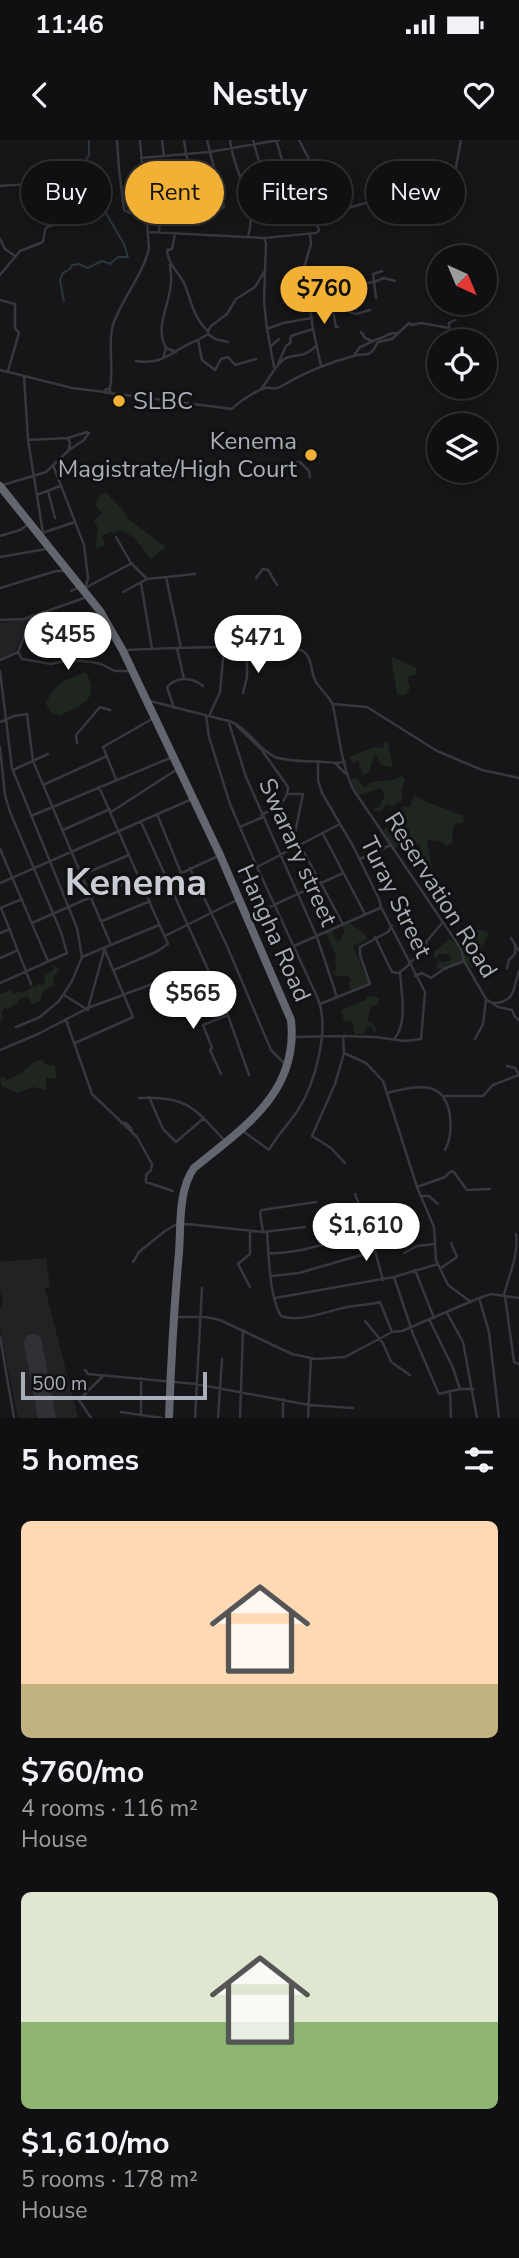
<!DOCTYPE html>
<html lang="en">
<head>
<meta charset="utf-8">
<style>
	:root { --surface:#101012; --page:#1e1e20; --text:#f1f3f6; --muted:#9c9d9f; --line:#303032; --accent:#f2b134 }
	body { margin:0; font-family:"Nunito Sans",sans-serif; background:var(--page); color:var(--text); height:100vh; display:flex; flex-direction:column; font-size:26px; white-space:nowrap }
	* { box-sizing:border-box; margin:0 }
	p { font-size:23px; color:var(--muted) }
	.icon { flex:none; width:38px; height:38px; fill:none; stroke:currentColor; stroke-width:2; stroke-linecap:round; stroke-linejoin:round }
	.map { position:relative; height:1278px; overflow:hidden }
	.details { display:flex; flex-direction:column; background:var(--surface); flex:1 }
	.details>* { flex:none }
	.top-card { position:absolute; left:21px; top:21px; width:478px; height:63px; display:flex; gap:14px }
	.needle { width:46px; rotate:136deg }
	.buttons { position:absolute; left:427px; top:105px; display:grid; gap:14px }
	.buttons a { display:grid; place-items:center; width:70px; height:70px; border-radius:50%; background:var(--surface); box-shadow:0 4px 18px #0003,0 0 0 2px var(--line); font-size:35px }
	.scale { position:absolute; left:21px; bottom:18px; width:186px; box-sizing:border-box; padding-left:7px; border:4px solid #a8adb8; border-top:0; font-size:19px; line-height:24px; white-space:nowrap; color:#a8adb8; -webkit-text-stroke:5px #111113; paint-order:stroke }
	.price { position:absolute; translate:-50% -60px; padding:0 16px; border-radius:24px; background:#fff; color:#222; font-size:23px; line-height:46px; filter:drop-shadow(0 2px 4px #0008) }
	.price::after { content:''; position:absolute; left:50%; top:42px; width:21px; height:16px; margin-left:-10px; background:inherit; clip-path:polygon(0 0,100% 0,50% 100%) }
	.price.selected { background:var(--accent); color:#111 }
	ul { padding:0; list-style:none }
	li { display:grid; align-content:center; gap:14px; height:371px; padding:0 21px }
	li span { display:grid; place-items:center; height:217px; border-radius:10px; color:#555 }
	li>.icon { margin-inline-start:auto }
	span .icon { width:126px; height:126px; fill:#fffc; stroke-width:1 }
	li b { font-size:30px }
	h2 { display:flex; justify-content:space-between; align-items:center; height:84px; padding:0 21px; font-size:30px }
	.chip { padding:0 24px; border-radius:32px; background:var(--surface); box-shadow:0 4px 18px #0003,0 0 0 2px var(--line); font-size:24px; line-height:63px }
	.chip.selected { background:var(--accent); color:#111 }
	.status { display:flex; justify-content:space-between; align-items:center; height:49px; padding:0 35px; background:var(--surface); direction:ltr }
	.status svg { height:19px; fill:currentColor }
	header { display:flex; justify-content:space-between; align-items:center; height:91px; padding:0 21px; background:var(--surface); font-size:32px; font-weight:700 }
	.map>svg:first-child { display:block }
	.built { fill:#222225 }
	.green { fill:#1e261f }
	.lines { fill:none; stroke-linecap:round; stroke-linejoin:round }
	.stream { stroke:#2c353c; stroke-width:2 }
	.runway { stroke:#303135; stroke-width:18 }
	.street { stroke:#37383d; stroke-width:2.5 }
	.highway { stroke:#63666e; stroke-width:8 }
	.poi-dot { fill:#f2b134; stroke:#111113; stroke-width:2.5 }
	.labels { text-anchor:middle; dominant-baseline:central; stroke-width:6; stroke-linejoin:round; paint-order:stroke }
	.poi-label { font-size:24px; fill:#a8adb8; stroke:#111113; text-anchor:start }
	.street-label { font-size:24px; fill:#a8adb8; stroke:#111113 }
	.town-label { font-size:38px; font-weight:bold; fill:#c9ccd4; stroke:#111113 }
</style>
</head>
<body>
<div class="status"><b>11:46</b><svg viewBox="0 0 49 12"><path d="M0 12V9h3v3zM5 12V6h3v6zM10 12V3h3v9zM15 12V0h3v12zM26 1h20v11H26zM47 4h2v5h-2z"/></svg></div>
<header><svg class="icon" aria-label="back" viewBox="0 0 24 24"><path d="M15 5l-7 7 7 7"/></svg>Nestly<svg class="icon" aria-label="heart" viewBox="0 0 24 24"><path d="M12 20l-8-8c-3-5 5-10 8-4 3-6 11-1 8 4z"/></svg></header>
<div class="map">
<svg width="519" height="1278" viewBox="0 0 519 1278">
	<rect width="100%" height="100%" fill="#161618"/>
	<!-- built -->
	<path class="built" d="M30,478l-14,32 -16,10v-37z
		M46,1118l4,28 -5,2 33,130h-60l-18,-88v-20l3,-6 -3,-15v-27z"/>
	<!-- green -->
	<path class="green" d="M105,352l18,18 5,9 38,28 -15,12c-11,-13 -16,-26 -35,-29l-1,4 -5,-2 -9,4 5,9 -10,4 2,-20 -4,-9 8,-7 -7,-8 5,-10z
		M391,516l25,12 1,6 -10,3 3,11 -4,7h-9z
		M86,532c15,28 -4,33 -27,44l-8,-4 -5,-8c9,-22 20,-24 40,-32z
		M384,602l4,1 5,24 -12,-2 -3,-8 -4,-2 -5,17 -6,3 -5,-15 -5,4 -4,-7 25,-10 9,1z
		M401,636l4,3 -4,13 2,7 -9,7 -8,-1 -4,6h-9v-2l6,-2 6,-12 -4,-7 -25,8 -5,-17 5,-2 6,9 4,1 5,-5 22,-2z
		M414,655l13,7 37,14 -1,8 -7,-1 -3,5 -1,16 -6,2 -6,-5 -13,-1 5,28 -3,3h-8l-1,-27 -22,3 -6,3 -9,-20 13,-6 1,-13 7,-5 6,1z
		M349,783l15,10 3,6 -14,7 16,38 -18,6 -2,-7 2,-3 -4,-5 -11,2 -4,-5 4,-2 -1,-10 2,-2 -11,-26 7,-2 2,8 4,3 5,-7 -1,-9z
		M468,788l17,3 4,3 -8,15 2,8 -3,8 -9,3 -6,-7 -23,8 -6,-1 2,-7 8,1 6,-3 -6,-5h-7l-2,4h-3v-6l15,-13 11,8h5l-3,-18z
		M53,826l7,3 -7,9 2,7 -12,6 -3,10 -7,4 -6,-9 -9,4 -1,3 -9,6 -3,-1 -4,5 3,6 -4,2v-27l11,-4 3,4 5,-3 3,2 9,-5 1,-3 3,2 3,-3 3,1 5,-3 -3,-5 11,-8z
		M368,856l11,2 -1,7h-6l-5,16 5,1 5,10 -3,1 -2,-6h-6l-2,7h-10v-7l-3,-5 -7,-1 -3,-11 25,-10z
		M37,920h5l3,4 10,2 1,12h-10v12l-13,-3 -15,6 -16,-7 -2,-7 3,-2 4,3 11,-5z"/>
	<g class="lines">
		<!-- stream -->
		<path class="stream" d="M64,162l-4,-22 3,-7 7,-4 2,-4 7,-1 9,4 14,-7 8,3 8,-7h10l-4,-13 -21,-36 -9,-23 -13,-17 8,-13v-15"/>
		<!-- runway -->
		<path class="runway" d="M33,1203l14,75"/>
		<!-- street -->
		<path class="street" d="M117,0l2,29 5,41 6,3 16,-2
			M162,0l2,16
			M184,0l2,14 13,45
			M230,0c3,34 29,62 18,97
			M253,0l12,42
			M276,0l10,32 2,19
			M141,18l68,-6 70,-12
			M0,46l55,-4 13,-3
			M161,69l55,3 8,-5 -17,-67
			M314,75c23,-3 44,-10 66,-16 5,-2 9,-6 15,-8 19,-6 28,-1 48,-13l7,1 6,-12 5,-27
			M159,91l4,-45
			M148,92l116,6 52,-5 3,-2 -9,-36v-34l-11,-21
			M175,93l-3,16 -5,1c1,15 12,22 18,35 6,16 9,34 23,46v3l7,5 13,3
			M310,95l1,9 -7,24 9,61 8,37
			M264,98l2,5 -2,58 3,28 16,-6 29,-5
			M0,99l5,10 10,7
			M382,131l-9,3 1,8 10,-4 11,3
			M0,135l20,-24 23,-9 2,-12 2,-3 28,-9
			M353,145l21,-3 2,16
			M354,159l2,10
			M0,160l15,4v24l4,5 -11,38
			M346,160l4,12 6,2 14,-4
			M330,161l23,-1 2,-2 -3,-15 -11,2 -1,8h-10
			M331,161l5,26h2
			M310,162l21,-2 -2,-31
			M267,189l7,38
			M208,191l3,-5 16,-12 9,-15 19,-12 9,-15
			M361,192l4,6 7,3
			M208,194l-10,6 4,20 13,10 6,-11 7,-2 7,8 21,-6
			M379,199l13,-6h6
			M271,206l8,-7
			M166,208c-12,-21 4,-43 5,-66 1,-6 -1,-12 -1,-17
			M355,214l5,-7 20,-9
			M163,218l3,-10 10,4
			M136,221c29,5 38,-13 62,-21
			M278,224l8,-18 4,-3 1,-7 22,-7
			M0,230l72,18 33,4
			M24,236l4,64 15,93
			M110,248v4l-4,1 -1,-3 5,-2c4,-20 -3,-47 4,-66 9,-25 29,-47 35,-74l-9,-108
			M261,249c8,-9 14,-25 25,-31 12,-5 16,1 30,-12
			M109,253l123,16c5,-6 25,-19 33,-21 6,-1 10,2 15,-1 23,-14 50,-25 77,-32 3,-1 7,0 11,-1 5,-1 7,-7 10,-12l14,-3 17,-16 2,2 10,-2 28,5v-5l6,-3
			M28,300l40,-2 2,5 -1,6
			M288,323l12,-1 9,9 1,6
			M53,325l31,80 4,33 -3,11
			M3,345l43,-13 23,-22 15,-10 5,-7 -2,-1 -19,6
			M48,351l7,27
			M37,355l23,-9
			M45,392l30,-10
			M0,396l20,-6 9,-6
			M116,397l15,26 16,16
			M0,417l46,-8
			M166,437l15,71
			M256,438l7,-9 5,1 9,15
			M141,443l11,66
			M87,447l45,-24
			M0,448l56,-17h8
			M71,451l8,-4
			M123,452l24,-13 48,-5
			M0,480l24,-1 63,-22
			M177,508l7,31
			M127,510c23,-1 164,-7 176,1 9,6 8,21 12,29 4,9 16,17 18,26 6,28 8,57 20,83l102,151 6,9 3,12 22,38 12,8 14,3 3,7 4,3
			M18,512l4,7 29,5 18,-4 23,2 9,2 14,7h15
			M0,520l18,-8 14,-36
			M0,531l12,97 65,160 5,29 -10,24 -13,20 -19,16 -24,10
			M243,553l4,-16v-29
			M150,561l82,21c17,8 26,27 43,35 12,5 45,4 60,6l10,-1
			M333,564l34,3 70,44 45,19 37,8
			M174,568l-7,-21c10,-11 25,-10 36,-1
			M206,575l3,22 21,67 27,63 61,132c12,30 -3,85 -20,111 -9,14 -21,25 -29,40l-26,-19
			M209,576l11,-24 4,-44
			M228,580l18,57 71,160 20,60
			M0,582l14,-6 13,-2 6,47 78,184
			M237,586l24,23 27,38c0,16 -14,22 -27,28
			M77,603l-1,-8 24,-28 10,3
			M0,607l5,48 5,17 51,120 6,21 -67,30
			M318,621v19l4,13 31,53 26,53 2,8 44,85 -4,47 -17,2 -29,-4 -32,-1
			M335,623l10,10
			M13,630l35,-16
			M116,639l-13,-32 49,-28
			M43,645l64,-29
			M99,647l69,157 -12,8 -42,18
			M288,654h15l-8,39
			M111,672l65,-42
			M157,674l24,59
			M31,676l139,-58
			M141,682l84,185 24,68
			M240,687l23,-10
			M63,690l47,-21
			M323,694l42,80
			M300,705l43,79
			M0,709l48,112
			M360,719l31,-14
			M257,727l83,-43
			M190,728l37,78 44,104 13,13
			M81,735l48,-20
			M0,743l192,-84
			M145,750l73,-34
			M0,768l22,-9
			M1,768l30,76
			M248,777l95,-44
			M102,781l48,-20
			M32,783l59,-26 48,-18
			M0,793l10,-4
			M165,796l72,-36
			M375,797l17,35 6,1
			M511,798l8,13
			M294,806l86,-38
			M82,817l77,-32
			M0,818l18,-8
			M409,823l19,-13 -2,-8 17,-20
			M507,828l2,-8 6,-6v-9
			M415,836l7,-3 9,5 13,-9 20,-8
			M64,855l24,15
			M494,863c22,-1 19,-15 25,-32
			M320,864l50,-20 -10,-29v-8l28,-15 4,-6
			M88,868l16,-57
			M66,880l26,74 45,43 15,27 -1,6 -5,5v7l27,9
			M295,897l48,-1 1,17 22,10 17,18 34,106 17,40 2,33 12,25 23,17
			M395,898c13,-17 6,-46 5,-66l10,-8
			M475,899l8,-15 3,-25
			M75,903l58,-26 -29,-69
			M0,910l38,-16 50,-26 67,-25
			M344,913l-9,31 -23,52 19,12 14,15
			M507,926l8,2 4,7
			M221,934l-11,-24 2,-2 -9,-23 25,-10
			M387,953c29,-7 58,-15 63,23 1,12 1,23 -5,34
			M445,956h38l10,-11 26,-10
			M149,957l14,32 13,13 28,-24
			M139,958c47,-2 55,9 85,42
			M121,983h5l5,5 2,6
			M417,1047l28,-10 5,-5 3,-1 14,19 23,-1
			M355,1054l16,42 12,44
			M420,1056h9l9,8
			M250,1091v23l-12,10 12,23
			M263,1092l-3,-19 2,-3 54,-8
			M267,1092c2,23 2,65 14,84 20,7 46,-5 66,-9 11,-2 22,-2 33,-5l12,30
			M269,1113c34,2 67,-16 101,-18
			M404,1113l13,-7 18,-2
			M133,1122l6,-10 26,-21 10,-6 12,-1 76,8 42,-5
			M441,1128l16,-11 -6,-14
			M415,1130l19,48
			M272,1136l27,-3 76,-22
			M394,1137l19,57 26,60 21,-5h13
			M504,1155c5,-20 15,-41 12,-61
			M505,1156l9,66 5,2
			M275,1158l119,-21 44,-13
			M479,1158l10,34 10,86
			M447,1173l16,29 14,76
			M176,1177h30l14,3 72,34 24,5 29,-2 47,-25 10,-1 77,-33 12,-4 28,4
			M429,1179l24,49 7,21
			M365,1181l18,22 8,19 19,13
			M0,1197l14,81
			M85,1230l3,4 108,10 113,21 44,3
			M450,1251l1,27
			M283,1259v19
			M121,1272l20,3v-37
			M141,1275l21,3
			M91,1278l-12,-18 24,-24
			M195,1278l7,-130
			M218,1278l4,-59
			M240,1278l3,-88
			M308,1278l3,-60"/>
		<!-- highway -->
		<path class="highway" d="M0,346l100,125 23,40 97,204 71,165c8,73 -48,108 -97,148 -16,22 -13,58 -15,84 -5,55 -8,110 -10,166"/>
	</g>
	<!-- markers -->
	<g class="poi-dot">
		<circle cx="119" cy="261" r="7"/>
		<circle cx="311" cy="315" r="7"/>
	</g>
	<g class="labels">
		<!-- poi labels -->
		<g class="poi-label">
			<text x="133" y="261">SLBC</text>
			<text x="297" y="301" text-anchor="end">Kenema<tspan x="297" dy="28">Magistrate/High Court</tspan></text>
		</g>
		<!-- street labels -->
		<g class="street-label">
			<text transform="translate(298 712) rotate(66)">Swarary street</text>
			<text transform="translate(441 755) rotate(58)">Reservation Road</text>
			<text transform="translate(396 757) rotate(64)">Turay Street</text>
			<text transform="translate(274 793) rotate(66)">Hangha Road</text>
		</g>
		<!-- town labels -->
		<g class="town-label">
			<text x="136" y="742">Kenema</text>
		</g>
	</g>
</svg>
<div class="buttons">
<a><svg class="needle" viewBox="-14 -14 28 28"><path d="M0-13l5 13h-10z" fill="#e53935"/><path d="M0 13l5-13h-10z" fill="#9c9d9f"/></svg></a>
<a><svg class="icon" aria-label="locate" viewBox="0 0 24 24"><circle cx="12" cy="12" r="6"/><path d="M12 2v4M12 18v4M2 12h4M18 12h4"/></svg></a>
<a><svg class="icon" aria-label="layers" viewBox="0 0 24 24"><path d="M12 4l9 5-9 5-9-5zM3 14l9 5 9-5"/></svg></a>
</div>
<div class="scale">500 m</div>
<b class="price selected" style="left:324px;top:186px">$760</b>
<b class="price" style="left:68px;top:532px">$455</b>
<b class="price" style="left:258px;top:535px">$471</b>
<b class="price" style="left:193px;top:891px">$565</b>
<b class="price" style="left:366px;top:1123px">$1,610</b>
<div class="top-card">
<a class="chip">Buy</a>
<a class="chip selected">Rent</a>
<a class="chip">Filters</a>
<a class="chip">New</a>
</div>
</div>
<section class="details">
<h2>5 homes<svg class="icon" aria-label="filters" viewBox="0 0 24 24"><path d="M4 7h16M4 17h16"/><circle cx="9" cy="7" r="2"/><circle cx="15" cy="17" r="2"/></svg></h2>
<ul>
<li><span style="background:linear-gradient(#ffd9b3 75%,#c2b280 0)"><svg class="icon" aria-label="home" viewBox="0 0 24 24"><path d="M3 11l9-7 9 7M6 9v11h12V9"/></svg></span><div><b>$760/mo</b><p>4 rooms · 116 m²</p><p>House</p></div></li>
<li><span style="background:linear-gradient(#dfe7d0 60%,#8fb573 0)"><svg class="icon" aria-label="home" viewBox="0 0 24 24"><path d="M3 11l9-7 9 7M6 9v11h12V9"/></svg></span><div><b>$1,610/mo</b><p>5 rooms · 178 m²</p><p>House</p></div></li>
</ul>
</section>
</body>
</html>
